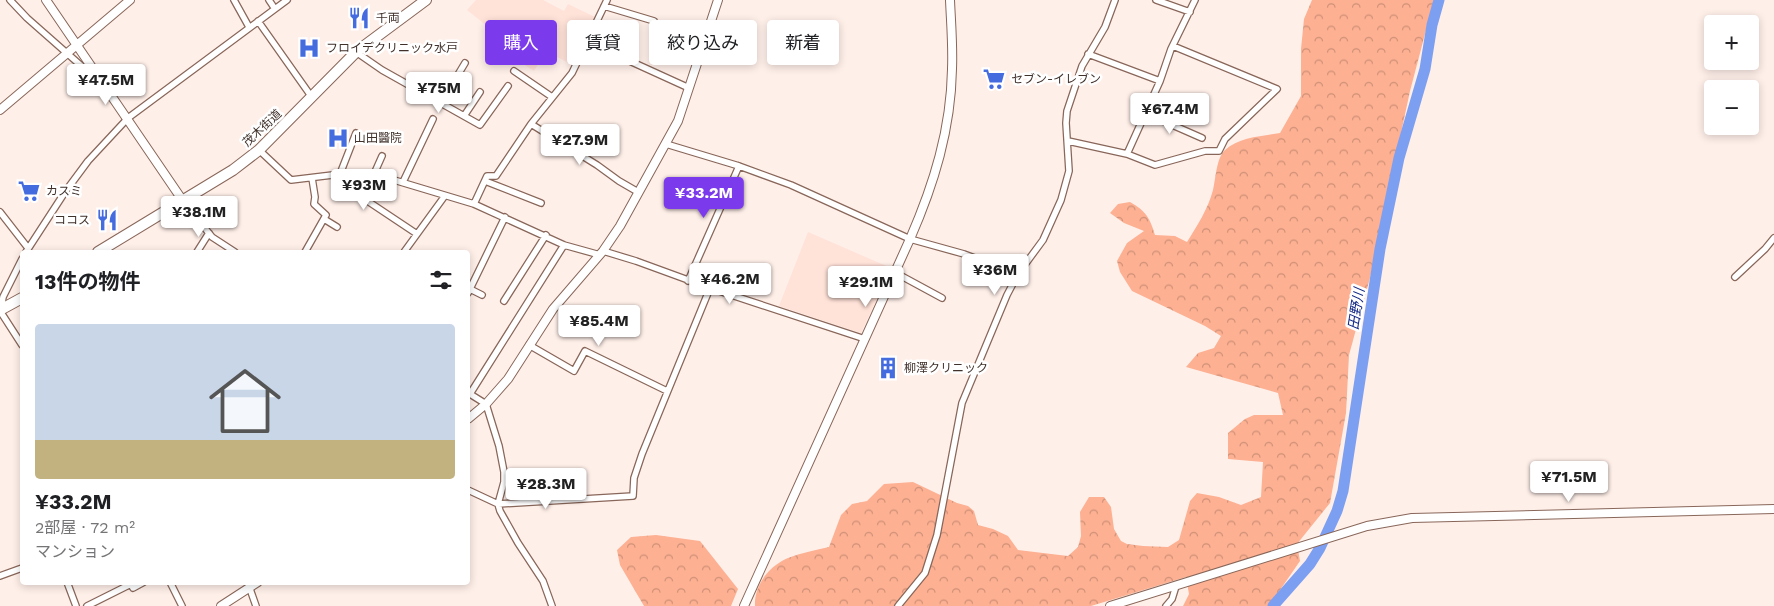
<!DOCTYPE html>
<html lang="ja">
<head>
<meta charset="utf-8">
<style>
	:root { --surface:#fff; --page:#f6f6f6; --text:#202124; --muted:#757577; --line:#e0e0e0; --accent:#7c3aed }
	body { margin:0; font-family:"Work Sans","Noto Sans JP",sans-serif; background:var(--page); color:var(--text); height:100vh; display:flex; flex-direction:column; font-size:19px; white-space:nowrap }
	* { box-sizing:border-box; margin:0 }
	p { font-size:16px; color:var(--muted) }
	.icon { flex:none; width:28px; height:28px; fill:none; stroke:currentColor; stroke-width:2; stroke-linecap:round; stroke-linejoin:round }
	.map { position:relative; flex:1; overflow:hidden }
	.sheet { position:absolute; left:20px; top:250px; width:450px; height:335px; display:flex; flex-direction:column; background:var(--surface); border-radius:5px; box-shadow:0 2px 8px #0003 }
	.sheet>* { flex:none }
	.banner { position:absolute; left:485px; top:20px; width:475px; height:45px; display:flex; gap:10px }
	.buttons { position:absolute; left:1704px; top:15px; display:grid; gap:10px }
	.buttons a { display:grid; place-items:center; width:55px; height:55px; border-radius:5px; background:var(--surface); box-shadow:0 2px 8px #0003; font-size:25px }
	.price { position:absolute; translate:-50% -42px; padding:0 11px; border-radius:5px; background:#fff; color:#222; font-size:16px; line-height:32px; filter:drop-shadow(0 1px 2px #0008) }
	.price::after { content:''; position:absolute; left:50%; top:30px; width:15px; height:11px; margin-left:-8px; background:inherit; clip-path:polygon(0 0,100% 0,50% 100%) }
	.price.selected { background:var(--accent); color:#fff }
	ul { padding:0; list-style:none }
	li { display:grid; align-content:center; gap:10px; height:265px; padding:0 15px }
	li+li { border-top:1px solid var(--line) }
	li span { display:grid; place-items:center; height:155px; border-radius:5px; color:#555 }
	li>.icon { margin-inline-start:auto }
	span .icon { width:90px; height:90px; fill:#fffc; stroke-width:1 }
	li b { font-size:21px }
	h2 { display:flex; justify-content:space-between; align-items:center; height:60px; padding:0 15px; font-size:21px }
	.tag { padding:0 18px; border-radius:5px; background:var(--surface); box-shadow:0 2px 8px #0003; font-size:18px; line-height:45px }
	.tag.selected { background:var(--accent); color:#fff }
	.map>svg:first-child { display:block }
	.built { fill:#ffe2d8 }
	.forest { fill:url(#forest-crowns) }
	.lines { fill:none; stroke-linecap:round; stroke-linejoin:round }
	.river { stroke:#7d9ff2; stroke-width:11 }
	.minor-casing { stroke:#886659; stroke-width:8 }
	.tertiary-casing { stroke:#886659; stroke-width:10 }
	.trunk-casing { stroke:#886659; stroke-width:12 }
	.minor { stroke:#fff; stroke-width:5.5 }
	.tertiary { stroke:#fff; stroke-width:8 }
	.trunk { stroke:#fff; stroke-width:10 }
	.labels { text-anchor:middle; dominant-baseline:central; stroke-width:5; stroke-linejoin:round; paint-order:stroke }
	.poi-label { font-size:12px; fill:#40312b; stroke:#fff; text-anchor:start }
	.street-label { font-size:12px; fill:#40312b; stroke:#fff }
	.water-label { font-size:14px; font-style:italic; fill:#102583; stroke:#fff }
</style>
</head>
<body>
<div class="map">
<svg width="1774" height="606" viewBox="0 0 1774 606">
	<defs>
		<pattern id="forest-crowns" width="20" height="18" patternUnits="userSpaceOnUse" patternTransform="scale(1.25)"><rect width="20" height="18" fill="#fdb092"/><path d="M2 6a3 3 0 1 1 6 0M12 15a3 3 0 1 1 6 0" fill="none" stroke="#ce9077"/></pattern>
	</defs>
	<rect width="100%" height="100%" fill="#ffefe9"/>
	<!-- built -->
	<path class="built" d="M476,0h67l21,11 4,-7 27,13 -6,13 1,3 -16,33 -28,-15 -12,20 -26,-17 4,-8 -45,-36z
		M808,232l83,36 -30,65 -82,-27z"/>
	<!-- forest -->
	<path class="forest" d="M1312,0h122l-24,91 -40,187 -21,77 -3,58 -16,90 -33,41 3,17 -31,45h-86l6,-12 -3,-17 -95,29h-336c-1,-21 14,-40 33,-48 13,-5 28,-8 41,-11l12,-32 11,-11 15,-3 17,-17 29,-2 44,21 11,3 6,5 4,14 15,4 15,7 10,14 50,6 10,-9 3,-11 -1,-24 9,-15h15l7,10 3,22 7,12 6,3 16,2 25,1 11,-7 11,-39 7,-8 22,4 22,8 20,-8 2,-35 -35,-3v-26l17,-14 9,-4h29l-5,-22 -92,-26 12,-14 16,-5 7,-12 -16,-10 -73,-35 -12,-19 -3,-11 10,-18 17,-12 -20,-8 -14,-10 8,-9 12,-2c16,9 20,16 25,33l20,1 12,6c10,-16 21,-33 26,-52 3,-12 3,-31 12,-40 14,-13 38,-14 55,-17l21,-37v-47l3,-30z
		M656,535l44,6 38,48 -7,17h-87l-24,-41 -3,-15 14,-13z"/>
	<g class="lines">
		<!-- river -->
		<path class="river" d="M1273,606l37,-42 10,-16 17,-37 6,-20 37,-242 19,-91 26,-89 7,-44 7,-25"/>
		<!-- minor casing -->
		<g class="minor-casing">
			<path id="minor" d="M10,0l17,18 59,52 8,-1
				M234,0l15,27
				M269,0l6,9
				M1156,0l34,12
				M604,6l50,15
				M258,21l53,75
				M588,42l101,46
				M356,52l26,18 98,55 28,-39
				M1088,54l72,27
				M514,71l38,26
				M441,103l24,-40
				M1145,113l57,25
				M464,116l16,-24
				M531,124l66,41 22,16 19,11
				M1068,141l59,13 33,-73 11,-32 24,-49
				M666,144l73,22 52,19 119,54 54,15 54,20
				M259,150l32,30 50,-6h33l100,30 90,41 36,10
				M1127,154l28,11 50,-14h14l6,-12 52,-50 -104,-43
				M340,174l16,-41
				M374,174l8,-18
				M383,177l-12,9 -8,12 54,36
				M485,181l56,22
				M403,182l30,-63
				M183,201l29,36 23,15
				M474,204l13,-28h9l35,-52 41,-51 35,-73
				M0,212l28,36
				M324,219l13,8
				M603,251l33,10 74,27 155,51
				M26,252l39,-60 23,-31 40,-43 159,-118
				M197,252l12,-19
				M305,252l21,-37 -12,-11 1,-7 -3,-19
				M404,252l40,-55
				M894,272l48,26
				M1735,277l30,-28 9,-11
				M688,281l51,-115
				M470,289l12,6
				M468,293l37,-76
				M504,301l42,-66
				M1,308l1,6 20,31
				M1,309l2,-12 19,-38
				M529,345l45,26 11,-20 82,40
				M468,490l30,14 135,-8 1,-18 8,-24 68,-166
				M0,576l22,-8
				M67,582l9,24
				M130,582l3,6 11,-6
				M170,582l12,24
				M250,589l6,17
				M87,606l44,-22
				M552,606l-9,-25 -25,-38 -18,-32 -2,-7 6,-22v-10l-5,-26 -13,-42 -16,-10 94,-149
				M898,606l27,-33 12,-38 25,-132 45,-108 11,-21 25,-34 18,-40 8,-29 -3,-48 1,-12 15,-45 23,-39 10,-27
				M1166,606l6,-7 4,-13"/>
		</g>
		<!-- tertiary casing -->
		<g class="tertiary-casing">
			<path id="tertiary" d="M46,0l137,201
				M0,110l130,-110
				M468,419l18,-15 22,-25 45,-70 50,-58 17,-25 58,-105 40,-121
				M221,606l37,-24
				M744,606l166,-367c24,-55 41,-110 42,-170 1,-23 -1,-46 -2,-69
				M1110,606l257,-80 45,-8 362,-9"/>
		</g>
		<!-- trunk casing -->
		<g class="trunk-casing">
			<path id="trunk" d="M98,252l135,-82 26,-20 97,-98 70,-52
				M0,310l22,-12"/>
		</g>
		<!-- minor -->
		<use href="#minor" class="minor"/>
		<!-- tertiary -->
		<use href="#tertiary" class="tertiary"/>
		<!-- trunk -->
		<use href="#trunk" class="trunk"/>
	</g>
	<!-- icons -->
	<defs>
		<g id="restaurant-bare" transform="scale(1.725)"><path d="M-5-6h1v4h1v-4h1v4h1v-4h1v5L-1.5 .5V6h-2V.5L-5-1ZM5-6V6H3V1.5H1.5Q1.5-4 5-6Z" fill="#456cde" stroke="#fff" stroke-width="2.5" paint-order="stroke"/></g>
		<g id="hospital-bare" transform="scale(1.725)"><path d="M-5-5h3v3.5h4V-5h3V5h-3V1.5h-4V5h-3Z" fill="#456cde" stroke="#fff" stroke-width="2.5" paint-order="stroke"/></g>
		<g id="supermarket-bare" transform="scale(1.725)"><path d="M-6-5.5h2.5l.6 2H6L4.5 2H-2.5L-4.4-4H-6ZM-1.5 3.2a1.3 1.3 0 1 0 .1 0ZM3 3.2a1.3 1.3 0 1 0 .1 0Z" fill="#456cde" stroke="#fff" stroke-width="2.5" paint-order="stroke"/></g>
		<g id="building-bare" transform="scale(1.725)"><path d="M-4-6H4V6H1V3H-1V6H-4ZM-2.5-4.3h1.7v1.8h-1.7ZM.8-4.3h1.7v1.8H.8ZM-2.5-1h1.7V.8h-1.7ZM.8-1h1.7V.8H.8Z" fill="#456cde" stroke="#fff" stroke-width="2.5" paint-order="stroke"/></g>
	</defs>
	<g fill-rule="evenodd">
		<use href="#restaurant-bare" x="359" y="18"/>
		<use href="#hospital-bare" x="309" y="48"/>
		<use href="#supermarket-bare" x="994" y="79"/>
		<use href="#hospital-bare" x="338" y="138"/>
		<use href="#supermarket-bare" x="29" y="191"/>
		<use href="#restaurant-bare" x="107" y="220"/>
		<use href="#building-bare" x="888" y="368"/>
	</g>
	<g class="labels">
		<!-- poi labels -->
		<g class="poi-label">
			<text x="376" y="18">千両</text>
			<text x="326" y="48">フロイデクリニック水戸</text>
			<text x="1011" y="79">セブン-イレブン</text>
			<text x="354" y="138">山田醫院</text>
			<text x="46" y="191">カスミ</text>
			<text x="90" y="220" text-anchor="end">ココス</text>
			<text x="904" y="368">柳澤クリニック</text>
		</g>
		<!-- street labels -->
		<g class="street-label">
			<text transform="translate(262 128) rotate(-43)">茂木街道</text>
		</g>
		<!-- water labels -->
		<g class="water-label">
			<text transform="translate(1356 309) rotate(-81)">田野川</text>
		</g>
	</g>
</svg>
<div class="buttons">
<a>+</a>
<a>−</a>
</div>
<b class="price" style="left:106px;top:106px">¥47.5M</b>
<b class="price" style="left:439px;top:114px">¥75M</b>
<b class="price" style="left:1170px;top:135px">¥67.4M</b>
<b class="price" style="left:580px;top:166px">¥27.9M</b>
<b class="price" style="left:364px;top:211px">¥93M</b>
<b class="price selected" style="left:704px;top:219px">¥33.2M</b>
<b class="price" style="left:199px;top:238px">¥38.1M</b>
<b class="price" style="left:995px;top:296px">¥36M</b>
<b class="price" style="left:730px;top:305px">¥46.2M</b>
<b class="price" style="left:866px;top:308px">¥29.1M</b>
<b class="price" style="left:599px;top:347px">¥85.4M</b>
<b class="price" style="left:1569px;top:503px">¥71.5M</b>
<b class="price" style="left:546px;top:510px">¥28.3M</b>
<div class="banner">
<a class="tag selected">購入</a>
<a class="tag">賃貸</a>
<a class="tag">絞り込み</a>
<a class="tag">新着</a>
</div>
<section class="sheet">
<h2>13件の物件<svg class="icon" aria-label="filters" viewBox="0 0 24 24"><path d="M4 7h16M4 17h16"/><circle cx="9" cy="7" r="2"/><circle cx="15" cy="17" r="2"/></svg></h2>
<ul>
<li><span style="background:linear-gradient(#c9d6e8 75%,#c2b280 0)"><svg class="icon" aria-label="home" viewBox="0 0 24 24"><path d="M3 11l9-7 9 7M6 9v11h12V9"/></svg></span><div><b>¥33.2M</b><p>2部屋 · 72 m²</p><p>マンション</p></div></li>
</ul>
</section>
</div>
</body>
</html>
